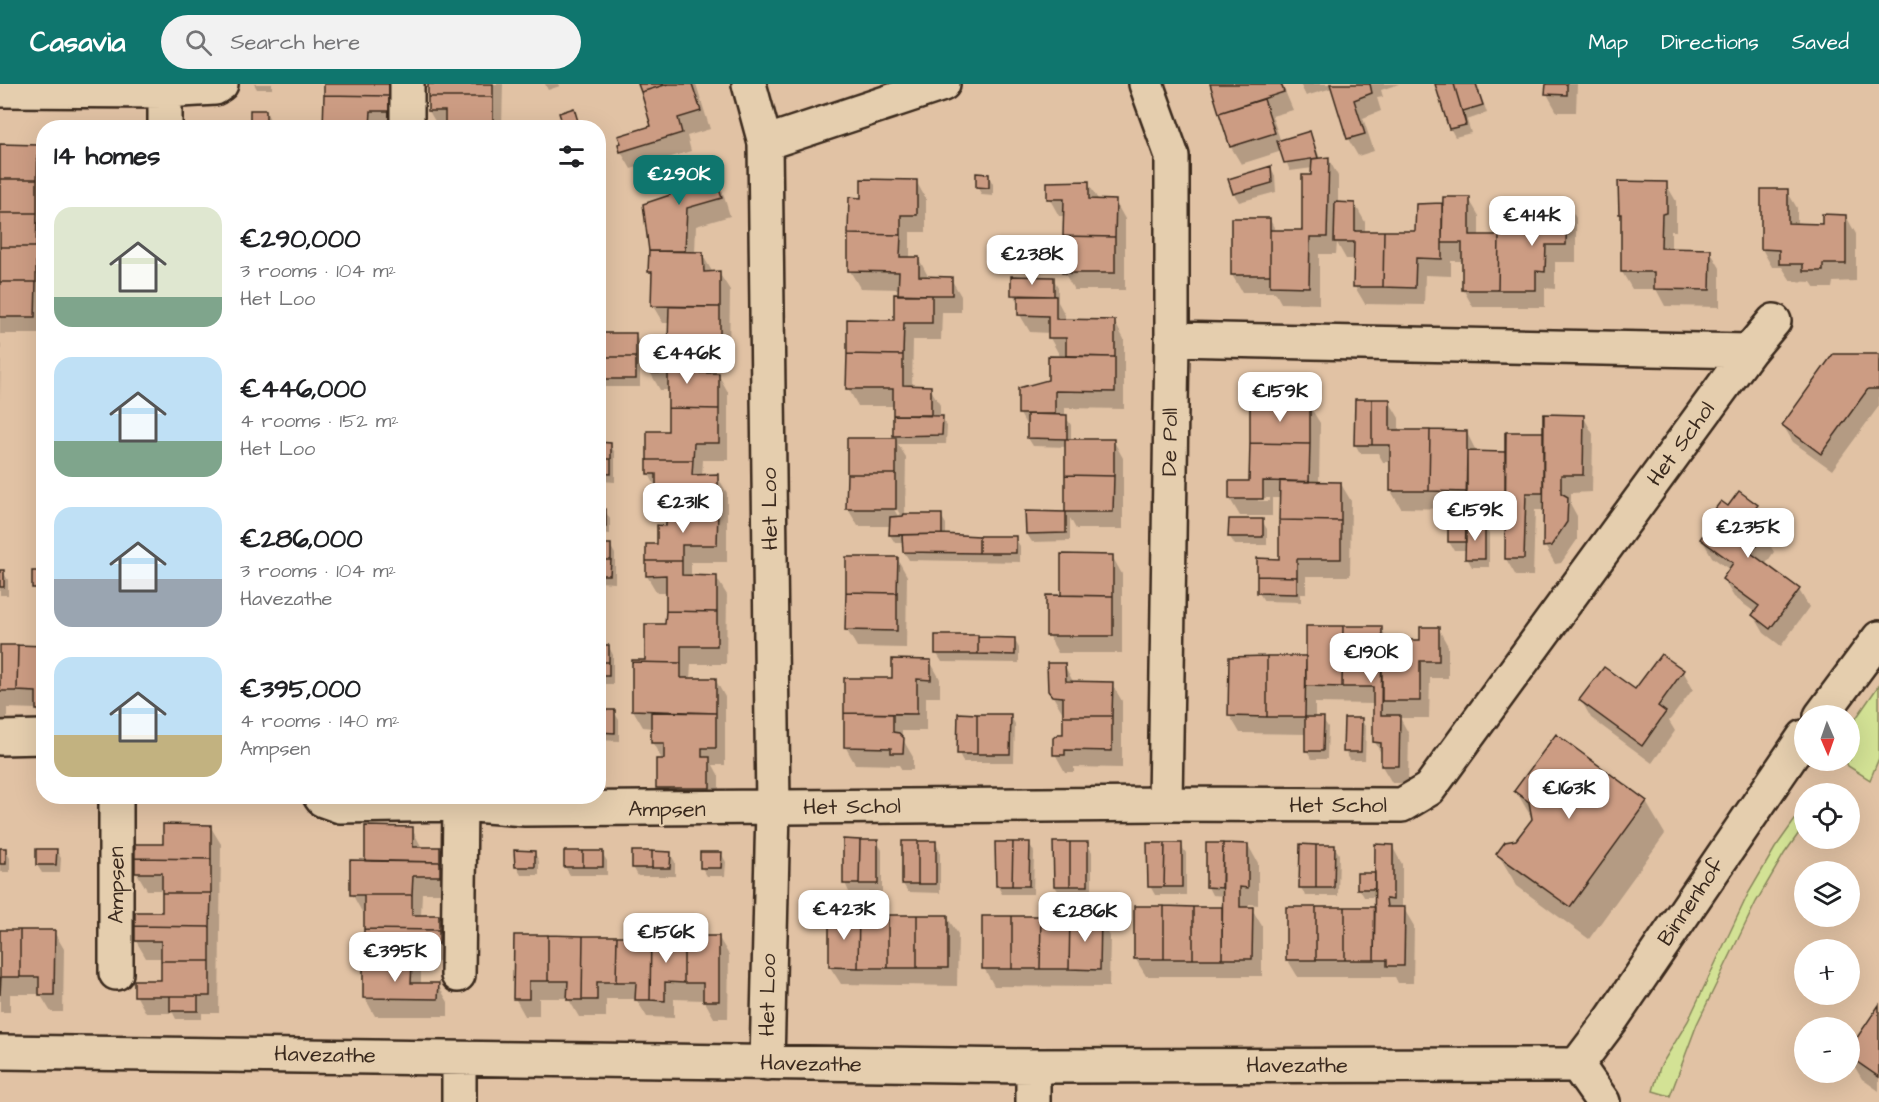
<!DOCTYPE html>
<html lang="en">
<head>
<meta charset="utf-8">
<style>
	:root { --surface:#fff; --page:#f2f2f2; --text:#202124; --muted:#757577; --accent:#0f766e }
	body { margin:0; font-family:"Architects Daughter",sans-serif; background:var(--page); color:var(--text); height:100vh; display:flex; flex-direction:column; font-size:22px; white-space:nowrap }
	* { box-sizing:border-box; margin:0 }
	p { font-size:20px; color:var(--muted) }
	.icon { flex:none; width:33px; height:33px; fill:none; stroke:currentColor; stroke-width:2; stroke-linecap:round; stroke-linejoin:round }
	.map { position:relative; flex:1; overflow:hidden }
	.drawer { position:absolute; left:36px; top:36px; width:570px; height:684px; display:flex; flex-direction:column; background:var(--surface); border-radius:24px; box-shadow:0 6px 24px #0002 }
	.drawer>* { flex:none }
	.needle { width:39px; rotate:178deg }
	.controls { position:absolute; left:1794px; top:621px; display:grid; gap:12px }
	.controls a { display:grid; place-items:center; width:66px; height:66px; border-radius:50%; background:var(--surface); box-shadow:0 6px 24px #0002; font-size:30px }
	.price { position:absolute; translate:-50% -51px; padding:0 14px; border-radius:12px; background:#fff; color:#222; font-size:20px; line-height:39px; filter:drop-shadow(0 2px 3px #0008) }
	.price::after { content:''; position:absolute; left:50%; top:36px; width:18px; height:14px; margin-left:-9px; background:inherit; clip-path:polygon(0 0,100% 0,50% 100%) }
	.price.current { background:var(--accent); color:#fff }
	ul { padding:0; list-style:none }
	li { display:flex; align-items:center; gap:18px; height:150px; padding:0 18px }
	li span { display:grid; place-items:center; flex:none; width:168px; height:120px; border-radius:18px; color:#555 }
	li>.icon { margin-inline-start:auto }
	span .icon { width:72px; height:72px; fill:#fffc; stroke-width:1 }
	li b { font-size:26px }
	h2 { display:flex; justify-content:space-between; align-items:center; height:72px; padding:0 18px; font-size:26px }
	header { display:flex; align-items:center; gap:36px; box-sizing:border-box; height:84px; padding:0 30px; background:var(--accent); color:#fff }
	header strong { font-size:28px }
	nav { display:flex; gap:33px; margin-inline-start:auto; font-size:21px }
	.search { width:420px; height:54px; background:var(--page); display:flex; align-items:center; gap:15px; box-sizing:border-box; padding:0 21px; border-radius:33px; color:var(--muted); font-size:22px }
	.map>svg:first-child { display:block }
	.green { fill:#d3e295; stroke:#87865a; stroke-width:1.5 }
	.shadow { fill:#0003; fill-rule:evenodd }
	.building { fill:#cc9c83; stroke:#3b2a1e; stroke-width:1.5 }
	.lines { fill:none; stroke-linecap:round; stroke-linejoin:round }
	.street-casing { stroke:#3b2a1e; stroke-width:38 }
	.secondary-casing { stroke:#3b2a1e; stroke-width:38 }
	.street { stroke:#e5ceae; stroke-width:33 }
	.secondary { stroke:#e5ceae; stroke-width:33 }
	.labels { text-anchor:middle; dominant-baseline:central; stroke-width:4.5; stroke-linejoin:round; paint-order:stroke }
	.street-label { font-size:22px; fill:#3b2a1e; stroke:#e5ceae }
</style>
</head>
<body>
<header>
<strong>Casavia</strong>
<div class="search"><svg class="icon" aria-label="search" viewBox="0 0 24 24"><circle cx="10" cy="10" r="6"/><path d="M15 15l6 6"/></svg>Search here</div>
<nav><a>Map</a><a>Directions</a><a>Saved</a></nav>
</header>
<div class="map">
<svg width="1879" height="1018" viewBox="0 0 1879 1018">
	<rect width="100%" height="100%" fill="#e1c2a4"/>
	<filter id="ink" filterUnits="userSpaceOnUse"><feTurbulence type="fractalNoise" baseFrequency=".0167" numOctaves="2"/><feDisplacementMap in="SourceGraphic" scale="12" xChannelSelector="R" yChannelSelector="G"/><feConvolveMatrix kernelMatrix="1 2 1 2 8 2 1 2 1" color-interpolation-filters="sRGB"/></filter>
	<g filter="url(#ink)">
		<!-- green -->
		<path class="green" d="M1879,601v73l-9,22 -22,-14 -2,-5 4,-1v-33z
			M1804,723v19l-20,28 -28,48 -59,122 -27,72 -17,-5 7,-24 28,-46 60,-127 27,-46z"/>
		<!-- shadow -->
		<path class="shadow" d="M254,0h18v5h-15z
			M326,0h63l9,17v27h-73z
			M429,0h74l-1,44h-63l-10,-17z
			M545,0h14l1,2 -12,4z
			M640,0h56l14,45 -23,7 4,15 -60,18 -10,-17 32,-25z
			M1211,0h71l11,26 -21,6 9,26 28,-10 5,9 6,18 8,-1 10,18v28h17l10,18v10l52,1v-28h27l25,-6 10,17v20l57,1 30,-36 10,17v44h-21v27l-10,-1v19h-72l-10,-18v-28h-12v15l-26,-1 -1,30 -59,-1 -10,-17v-28h-9l-9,-16 -1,11h-17v50l-38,-1 -6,-11h-33l-10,-17 38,-55 6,11h28l9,-63 -23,3 -8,-20 -41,13 -10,-17z
			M1300,0h99l-18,6 2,7 -6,1 4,13 -18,7 11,33 -16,5 -10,-17 -16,-51 -26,8z
			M1437,0h40l10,29 -20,7 4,13 -16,4 -5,-9z
			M1547,0h30l-1,28h-19l-10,-18z
			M266,27l4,9v8h-18z
			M0,62h37l7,12v176h-44z
			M709,78l10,18 11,36 -34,10 -1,27 7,1 11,19h6l11,17 -1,69h-36v15h25l10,18v68h-25l-1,16h15l10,17v69h-36v15h25l11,18 -1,69h-35l-1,15h25l10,18v68h-12l6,11v29h-52l-10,-18 6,-26 -11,-19v-14l-9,-1 -10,-17 14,-49 20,-35v-33h-10l-10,-17 21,-49v-16l-19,-37 20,-41v-43h-9l-10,-18 20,-28v-21h-7l-10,-17v-29l-3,-6v-20l-6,-46 28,-9z
			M1271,83l4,9 1,16 -37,10 -5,-8z
			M988,91l5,9v12l-11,-1 -5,-8z
			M916,97l10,18v33h-16v26l9,1 10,19 22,1 10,17v16h-19l-1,28h-28l-1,47 18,1 10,17v12l7,9 -1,18h-48l8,13 -1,59h36l5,8v12l69,2 5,8v16l-111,-2 -5,-8v-9h-9l-5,-8 1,-9h-33l-10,-17v-70l49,1 -3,-4 1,-30h-37l-10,-18 47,-67 5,-25v-7l-40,-1 -10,-17 13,-72zM893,418l9,16h-3l-8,-14z
			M1088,99l11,18h16l10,18v71h-51l-10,-18 1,-56h-6l-10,-18z
			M1666,100l10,17v30h-5v19l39,1 10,17v39l-55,-1 -9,-17h-24l-10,-17 1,-55 -3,-4z
			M1787,107l10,17v17h26l23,-9 10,18v47l-23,1 -1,6h-17l-4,-6 -20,-1 -9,-14h-10l-10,-18z
			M1053,194l5,9v15l7,13v6h49l10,18v70l-59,-1v8l6,9v15h42l10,18v71h-47l-6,-11v23l-38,1 -5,-8v-21h40v-66l-34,-1 -5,-8v-10l-8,-14 29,-33 12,-23 -11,-20v-5l-20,-1 -10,-17v-12h-2l-5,-9z
			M598,251h37l5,8v44h-37l-5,-7z
			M0,259l1,1 -1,57z
			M1879,274v48l-47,64 -39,-28 -10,-17z
			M1389,317l10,17v14l68,1 10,20 29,1v-21l38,1 39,-18 10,18 -1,58 -21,1v12l6,11v24l-16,23 -6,1 -10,-18v-36h-10l-2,66h-17l-10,-17v-33h-22l5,8v33h-17l-5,-9v-8h-13l-5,-8 1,-33 -49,-1 -10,-17 1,-29h-9l-5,-9h-18l-5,-9zM1470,429l8,13h-8z
			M1309,321l11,18 -1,60 22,1 10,17 -1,75h-44v18h-5v8l-37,-1 -5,-8 21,-33 1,-62h-9v18h-32l-10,-17 20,-16zM1258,414h12v3h-12z
			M598,360h12l5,9v29l-15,-1 -2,-2z
			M1757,422l10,17 -7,9 4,3 10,17 -9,13 34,25 10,17 -28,39 -17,-13 -10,-17 2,-3 -22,-16 -11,-18 7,-9 -18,-13 -10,-18 8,-11 -3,-6 21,-13z
			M598,427h7l5,8v15l-12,-1z
			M1262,437l5,8v16h-32l-5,-8z
			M598,461h12l5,9v29l-17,-1z
			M1063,472h49l10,18v79h-64l-10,-18 15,-38z
			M897,474l10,18 -1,72 -49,-1 -10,-17z
			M0,488h3l5,8v15h-8z
			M44,488v24h-5l-5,-9z
			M1381,544l8,14h33l16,-14 10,18v32h-18l-1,40h-29l9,16 -1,49h-16l-10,-17v-11l-7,-13v-38l-60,-1v16h8l5,8 -1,32h-15l-5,-8v-17l-67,-1 -10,-17v-58h77z
			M978,555h36l5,9v15l-77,-1 -5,-8z
			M598,562l11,1 4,8v29h-15z
			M0,563h44v74l-8,-12 -29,-1v19h-7z
			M930,577l10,18v18h-14v34h-24v7l11,19v13h-11l-3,-5 -44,-1 -10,-18 1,-67 47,1z
			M1064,581l10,18 38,1 10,17v67l-48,-1v5h-9l-10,-18 9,-19 -1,-22 -14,-23z
			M1683,587l10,18 -24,32 6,10 -23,32 -61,-45 -10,-18 55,-9z
			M598,628h16l5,8v21l-21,-1z
			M1010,631l5,9 -1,38h-51l-4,-9z
			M1361,635l5,9 -1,32h-15l-5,-9z
			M1516,707l130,11 19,32 -76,105 -72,-53 -19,-32 19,-13 16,-21z
			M210,742l11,18 -2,169h-17v6h-26l-3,-6h-27l-10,-18 26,-13 1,-24h-17l-10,-17 27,-27v-24h-16l-10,-17 27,-27z
			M412,745l10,19 17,1 10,17v27h-27l-1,23 18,1 10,17 -1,27h-27v23l17,1 10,17v14h-73l-10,-18 1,-86h-4l-10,-18 14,-32z
			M877,758l5,8v42h-33l-4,-9z
			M935,759l5,8v42l-32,-1 -5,-8z
			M1029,759l5,9 -1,42h-31l-5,-9z
			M1087,760l5,8v42h-32l-5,-8z
			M1181,761l5,8v42h-31l-5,-9z
			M1207,761h41l10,18v42l-9,-1v4l3,1 10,17v50h-116l-11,-18 1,-50h89v-12l-13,-1 -4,-8z
			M1334,762l5,8 -1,42h-32l-5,-8z
			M1392,762l10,18v45h2l10,17 -1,57h-15l-3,-6h-97l-11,-18 89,-50v-12h-12l-5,-9 17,-9z
			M0,766h5l5,8v14h-10z
			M56,766l5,8 -1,15h-18l-5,-8z
			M534,768l5,9v14h-18l-5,-9z
			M602,769l5,8v14h-37l-5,-8z
			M670,769l5,9v14h-37l-5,-9z
			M721,769l5,9 -1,14h-18l-5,-8z
			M947,833l11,17 -1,52 -116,-2 -11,-17z
			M1100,834l10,18 -1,51 -115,-1 -10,-18z
			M0,847l54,1 10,17 -1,63h-12l-11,-18h-30v18h-10z
			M515,852l204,2 10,17 -1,63h-14l-10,-18 -30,-1v19l-27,-1 -11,-18h-30v18h-27l-11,-19h-29v18h-14l-10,-18z
			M1879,923v84l-17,-12 -12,-20v-9z"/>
		<!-- building -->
		<path class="building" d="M324,0h65v12l-65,-1z
			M428,0h65v13h-65z
			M638,0h30l-27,8z
			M668,0h24l9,27 -23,7 4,15 -62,19 -2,-8 3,-1 -3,-7 33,-10 -10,-34z
			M1210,0h71l3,8 -65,21z
			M1330,0h40l2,9 -18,7 11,34 -18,5z
			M1435,0h19l12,41 -17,4z
			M1454,0h22l7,21 -20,6 3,14z
			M1546,0h21v11l-22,-1z
			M324,11l65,1v15h-18l-1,17h-47z
			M428,13h65v31h-48v-17h-17z
			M1264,15l11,34 -45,14 -11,-34z
			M574,24l6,20h-16l-5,-15z
			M250,26h16v18h-16z
			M1310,47l8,27 -34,5 -7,-22z
			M0,60l38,1 -1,34h-37z
			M1329,73l-2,80h-17l-1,50 -39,-1v-56h32v-55h9l1,-16z
			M709,76l13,38 -35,10 -2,43h-36l-6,-47 27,-9 -6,-21z
			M1271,82l1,17 -39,11 -5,-15z
			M976,89l13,1v14l-13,-1z
			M0,95h37v34h-37z
			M861,95l56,1v35h-16v20l-53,-1 1,-37 12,1z
			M1089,97v18l27,1 -1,37 -52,-1 1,-37h-17v-17z
			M1618,97l49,1v31l-5,1 -1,34 50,1 -1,41 -56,-1v-17h-33v-58h-2z
			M1761,105h27v34l34,1v-10l24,1v49h-23v7h-20v-7h-24v-14l-18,-1z
			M1443,113h27v38h29l-1,55h-36v-47h-20z
			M1535,115h32l-1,46h-20l-1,27 -9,-1v19h-38l1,-55 36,1z
			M1335,118l20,1v28h29l-1,56h-30l1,-45h-20z
			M1442,119v56l-26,-1 -1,30 -32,-1 1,-56h31l1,-27z
			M0,129h37l-1,34h-36z
			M1231,134h39v57h-39z
			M848,150l53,1 -1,22h19v19l33,1v18h-54l1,-23 -51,-1z
			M1063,152l52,1v36h-53z
			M0,163h36v35h-36z
			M649,167l54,1 1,20 16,-1v36l-69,-1 1,-34h-4z
			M1011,192l43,1v19l-43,-1z
			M0,198h36l-1,35h-35z
			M894,210l38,1v28h-28l-1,32 -56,-1v-35l47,1z
			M1018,212h38v23l59,1v37l-49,-1v-18h-18v-22l-30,-1z
			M669,223h51v35h-36v16l-36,-1v-16l20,1z
			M598,249h38v24h-38z
			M847,270l56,1v30l28,1v29h-38v-26h-47z
			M1833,270h46v35h-11l-47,65 -39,-29z
			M1048,272l67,1v35l-60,-1v23h-37v-26l30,-8z
			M598,273h38v22h-38z
			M648,273l36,1v15h35v36l-51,-1v-35h-20z
			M1355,315h17v46h-18z
			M1372,315h18v31h40l-1,61h-39v-46h-18z
			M1250,319l60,1v40l-60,-1z
			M668,324l51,1v34h-25l-1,17h-46v-29h21z
			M1027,330l40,1v24l-40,-1z
			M1543,330v79h-17l-2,66h-19l1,-127h37z
			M1544,330l40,1 -1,60h-22v18l7,4 -1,25 -16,24 -8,1z
			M893,331l50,1 -1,19 -49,1z
			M1430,346l37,1v61l-38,-1z
			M1505,348v76l-39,1 1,-58 38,1z
			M847,354h49v36h-49z
			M1065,355h49v37l-49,-1z
			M598,358l13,1v16h-13z
			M1250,359l60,1 -1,38 -46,-1v18h-34v-18h20z
			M598,375h13v15l-13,-1z
			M647,376h46l-1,15 26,-1v36l-52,-1 1,-16h-11v-19h-9z
			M847,390h49v35h-50z
			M1065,391l49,1 -1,36h-48z
			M1280,397l61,1v39l-62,-1z
			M1739,407l19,14 -12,15 19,14 -14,19 49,36 -30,40 -18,-14 7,-9 -37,-27 11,-16 -33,-24 10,-14 -5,-3 16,-21 7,5z
			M1448,424l18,1v33h-18z
			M606,425v17h-8v-16z
			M666,425l52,1 -1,35h-35v16h-36v-17h11v-19l9,1z
			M1025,427l41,1v21l-40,1z
			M904,430h38v20l-53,1 1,-18 13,-1z
			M1229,435h34v18h-35z
			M1279,436l62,1v38h-44v18l-40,-1v-18l22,1z
			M1466,440h19v35h-20z
			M942,450l37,2v17l-76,-1 -1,-17z
			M979,452h37v17h-37z
			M598,460h13v16h-13z
			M1061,470l52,1v41l-52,-1z
			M846,473h52l-1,36 -51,-1z
			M598,476h13l-1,15h-12z
			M646,477h36v14l35,1v36l-51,-1v-36l-20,1z
			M0,486h4v17h-4z
			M32,487h12v17h-12z
			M1257,492l40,1v17l-40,-1z
			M846,508l51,1v38l-52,-1z
			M1046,511l67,1v40h-67z
			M666,527l51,1v34h-36v17l-49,-1v-2h13v-36h20z
			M1306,542h37l-1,61 -36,-1z
			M1343,542h39l-1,89h19l-1,51h-18v-23l-8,-1v-55h-31z
			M1420,543h19v34h-19v40h-38v-61h38z
			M935,551h43v19h-43z
			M978,553l37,1v17l-37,-1z
			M0,561h18l-1,46h-17z
			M18,561l26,1v64h-8v-18l-19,-1z
			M598,561h11v17h-11z
			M1661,570l23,16 -26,36 8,6 -24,34 -63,-46 25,-33 31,22z
			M1267,572v61l-39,-1 1,-59z
			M1267,572h39l-1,61h-38z
			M892,575l39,1v20l-14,-1v35l-73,-1v-35h48z
			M598,578h11v14h-11z
			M632,578l49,1v15h35v35l-84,-3z
			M1047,579h18l1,18 47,1 -1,34h-49v-19l-11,-1 -4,-5z
			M598,626h17v23l-17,-1z
			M651,628l65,1v35h-14v9h8v31h-54v-29h8v-16h-13z
			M844,629l49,1v18l6,1 5,5 -1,15h-12v-5l-47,-1z
			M958,629l19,1v40h-20z
			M977,630h34l-1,40h-33z
			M1063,632h49v35l-47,-1v5h-12v-17l5,-4h5z
			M1305,633h19l-1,34h-18z
			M1344,634h18l-1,34h-18z
			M1556,650l91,67 -77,106 -74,-53 9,-12 11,-2 16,-21 -3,-17 -15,-11z
			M163,740l48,1v34l-76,-1v-14h28z
			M365,742l48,1v20h27v15l-75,-1z
			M843,755l17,1 -1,44h-16z
			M860,756h18v44h-19z
			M902,757h16v43h-16z
			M918,757h18v43h-18z
			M995,758h18l-1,44h-16z
			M1013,758h17l-1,44h-17z
			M1053,758h17v44h-16z
			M1070,758h18v44h-18z
			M1147,759h18l-1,44h-16z
			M1165,759h17v44h-18z
			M1206,759h17l-1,45 -16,-1z
			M1223,759l25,1v44l-8,-1v20h13l-1,52h-30z
			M1300,760l16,1v43h-17z
			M1375,760l18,1v55l-7,-1 1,8h18l-1,59h-17v-6h-13z
			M1316,761h19l-1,43h-18z
			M0,764h6v16h-6z
			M36,765h21l-1,16h-20z
			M514,766l21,1v16h-20z
			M564,767h19v16h-19z
			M583,767h20v16h-20z
			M632,767h20v17h-20z
			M652,767l19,1 -1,16h-18z
			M700,768h22l-1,16h-21z
			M135,774l76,1v34h-49v-20h-27z
			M350,776l90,2v14h-27l-1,19h-62z
			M1357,789h18v16h-18z
			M162,809h49l-1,34 -75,-1v-14h27z
			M364,811h48v20h27v15l-75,-1z
			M1134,822h30v53h-30z
			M1164,822l29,1v52h-29z
			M1193,823h29v52h-29z
			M1286,823h30v53h-30z
			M1316,823h29v53h-29z
			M1345,823h30l-1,53h-29z
			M829,830h30l-1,54 -29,-1z
			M859,830l29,1v53h-30z
			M888,831h29v53h-29z
			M917,831h31v53h-31z
			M982,832h30v53h-30z
			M1012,832h29l-1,53h-28z
			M1041,832l29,1 -1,52h-29z
			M1070,833h31l-1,53 -31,-1z
			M135,842l75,1v34h-49v-20h-26z
			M364,845l75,1v14h-27v20l-49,-1z
			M0,846h20v47h-19l-1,18z
			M20,846h35l-1,65h-15v-18h-19z
			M514,851h34v46h-19v18h-16z
			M548,851l35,1 -1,64h-15l1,-19h-20z
			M583,852h34l-1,46h-19v18h-15z
			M617,852h34l-1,64h-15l1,-18h-20z
			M651,852h33v47l-19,-1v19l-15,-1z
			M684,852h35v65h-16v-18h-19z
			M161,877h49v35h-76v-16h27z
			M363,879l49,1 -1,19h28l-1,16 -75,-1z
			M170,912h28v15h-28z
			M1879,921v72l-29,-20v-9z
			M1879,921v72l-29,-20v-9z"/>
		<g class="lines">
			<!-- street casing -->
			<g class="street-casing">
				<path id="street" d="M407,0v44
					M749,0l16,59
					M1146,0l26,72v183l-7,465
					M0,6l165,1 50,-3 6,-4
					M165,7v37
					M1749,267l25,-30
					M0,654l44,-1
					M320,712l3,4 17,6 120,-2 65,5 640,-5 237,1 27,-16 320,-438 -577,-12
					M116,889v-177
					M458,891l2,-171
					M0,968l1033,14 544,-1 26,37
					M459,975v43
					M767,979l6,-255 -8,-665 178,-59
					M1033,1018v-36"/>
			</g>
			<!-- secondary casing -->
			<g class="secondary-casing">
				<path id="secondary" d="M1821,632l58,-78
					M1577,981l34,-45 193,-283"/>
			</g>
			<!-- street -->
			<use href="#street" class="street"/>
			<!-- secondary -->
			<use href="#secondary" class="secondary"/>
		</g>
	</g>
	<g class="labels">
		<!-- street labels -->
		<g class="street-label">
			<text transform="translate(1170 358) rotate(-89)">De Poll</text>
			<text transform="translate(1681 360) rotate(-54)">Het Schol</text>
			<text transform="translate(770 425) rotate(-91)">Het Loo</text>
			<text x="1338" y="721">Het Schol</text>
			<text transform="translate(852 723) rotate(-1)">Het Schol</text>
			<text x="667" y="725">Ampsen</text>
			<text transform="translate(116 801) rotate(-90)">Ampsen</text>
			<text transform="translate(1691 818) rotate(-56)">Binnenhof</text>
			<text transform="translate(768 911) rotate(-89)">Het Loo</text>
			<text transform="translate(325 971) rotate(1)">Havezathe</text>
			<text transform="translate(811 980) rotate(1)">Havezathe</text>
			<text x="1297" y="981">Havezathe</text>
		</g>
	</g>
</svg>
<div class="controls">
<a><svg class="needle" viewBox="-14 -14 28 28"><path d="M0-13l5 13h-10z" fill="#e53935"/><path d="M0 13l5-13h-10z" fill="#757577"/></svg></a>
<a><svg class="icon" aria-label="locate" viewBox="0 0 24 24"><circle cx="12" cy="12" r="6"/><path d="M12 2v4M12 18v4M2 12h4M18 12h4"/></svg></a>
<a><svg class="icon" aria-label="layers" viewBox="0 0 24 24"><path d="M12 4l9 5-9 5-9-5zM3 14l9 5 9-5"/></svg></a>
<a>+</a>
<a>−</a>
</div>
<b class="price current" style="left:679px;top:122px">€290K</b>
<b class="price" style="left:1532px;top:163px">€414K</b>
<b class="price" style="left:1032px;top:202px">€238K</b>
<b class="price" style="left:687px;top:301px">€446K</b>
<b class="price" style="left:1280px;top:339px">€159K</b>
<b class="price" style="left:683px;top:450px">€231K</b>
<b class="price" style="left:1475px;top:458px">€159K</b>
<b class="price" style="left:1748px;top:475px">€235K</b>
<b class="price" style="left:1371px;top:600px">€190K</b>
<b class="price" style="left:1569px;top:736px">€163K</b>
<b class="price" style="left:844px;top:857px">€423K</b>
<b class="price" style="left:1085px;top:859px">€286K</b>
<b class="price" style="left:666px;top:880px">€156K</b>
<b class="price" style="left:395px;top:899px">€395K</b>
<section class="drawer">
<h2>14 homes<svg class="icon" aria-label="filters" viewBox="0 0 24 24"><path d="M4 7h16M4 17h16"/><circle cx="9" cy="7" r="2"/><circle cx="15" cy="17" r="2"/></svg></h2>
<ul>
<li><span style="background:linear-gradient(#dfe7d0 75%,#7fa58c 0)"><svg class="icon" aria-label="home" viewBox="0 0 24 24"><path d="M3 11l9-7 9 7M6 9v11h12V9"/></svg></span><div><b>€290,000</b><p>3 rooms · 104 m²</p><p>Het Loo</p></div></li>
<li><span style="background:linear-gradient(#bfe0f5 70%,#7fa58c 0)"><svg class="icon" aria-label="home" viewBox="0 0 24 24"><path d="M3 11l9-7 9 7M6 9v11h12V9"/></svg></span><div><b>€446,000</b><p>4 rooms · 152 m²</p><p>Het Loo</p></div></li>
<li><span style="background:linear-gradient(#bfe0f5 60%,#9aa5b1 0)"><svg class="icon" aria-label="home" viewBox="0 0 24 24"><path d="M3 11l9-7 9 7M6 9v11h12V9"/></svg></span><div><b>€286,000</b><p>3 rooms · 104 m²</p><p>Havezathe</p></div></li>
<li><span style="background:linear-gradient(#bfe0f5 65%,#c2b280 0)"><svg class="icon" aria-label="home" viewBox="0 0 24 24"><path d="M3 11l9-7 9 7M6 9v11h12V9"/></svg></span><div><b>€395,000</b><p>4 rooms · 140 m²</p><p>Ampsen</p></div></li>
</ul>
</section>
</div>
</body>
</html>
